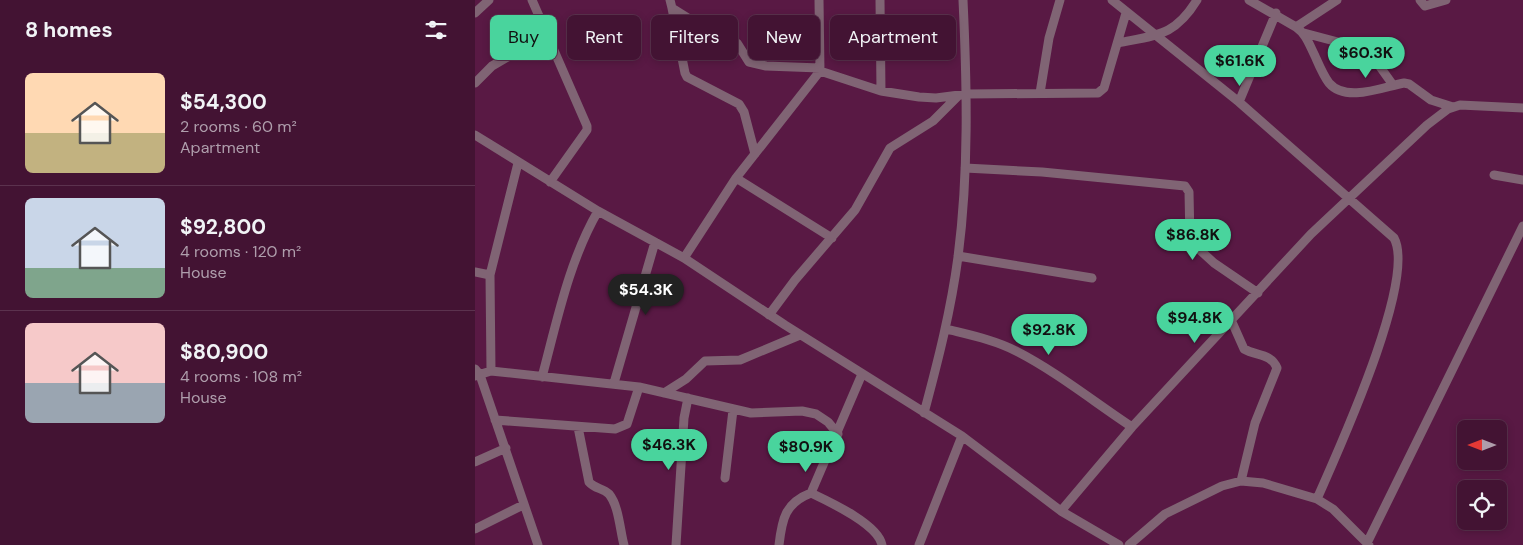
<!DOCTYPE html>
<html lang="en">
<head>
<meta charset="utf-8">
<style>
	:root { --surface:#431333; --page:#4a1c3b; --text:#f1f3f6; --muted:#af9eac; --line:#5b324e; --accent:#49d49d }
	body { margin:0; font-family:"DM Sans",sans-serif; background:var(--page); color:var(--text); height:100vh; display:flex; flex-direction:column; font-size:19px; white-space:nowrap }
	* { box-sizing:border-box; margin:0 }
	p { font-size:16px; color:var(--muted) }
	.icon { flex:none; width:28px; height:28px; fill:none; stroke:currentColor; stroke-width:2; stroke-linecap:round; stroke-linejoin:round }
	.map { position:relative; flex:1; overflow:hidden }
	.sheet { display:flex; flex-direction:column; background:var(--surface); width:475px }
	.sheet>* { flex:none }
	.hud { position:absolute; left:15px; top:15px; width:475px; height:45px; display:flex; gap:10px }
	.needle { width:32px; rotate:270deg }
	.controls { position:absolute; left:982px; top:420px; display:grid; gap:10px }
	.controls a { display:grid; place-items:center; width:50px; height:50px; border-radius:8px; background:var(--surface); box-shadow:0 2px 8px #0003,0 0 0 1px var(--line); font-size:25px }
	.price { position:absolute; translate:-50% -42px; padding:0 11px; border-radius:18px; background:var(--accent); color:#111; font-size:16px; line-height:32px; filter:drop-shadow(0 1px 2px #0008) }
	.price::after { content:''; position:absolute; left:50%; top:30px; width:15px; height:11px; margin-left:-8px; background:inherit; clip-path:polygon(0 0,100% 0,50% 100%) }
	.price.current { background:#222; color:#fff }
	ul { padding:0; list-style:none }
	li { display:flex; align-items:center; gap:15px; height:125px; padding:0 25px }
	li+li { border-top:1px solid var(--line) }
	li span { display:grid; place-items:center; flex:none; width:140px; height:100px; border-radius:8px; color:#555 }
	li>.icon { margin-inline-start:auto }
	span .icon { width:60px; height:60px; fill:#fffc; stroke-width:1 }
	li b { font-size:21px }
	h2 { display:flex; justify-content:space-between; align-items:center; height:60px; padding:0 25px; font-size:21px }
	.pill { padding:0 18px; border-radius:8px; background:var(--surface); box-shadow:0 2px 8px #0003,0 0 0 1px var(--line); font-size:18px; line-height:45px }
	.pill.current { background:var(--accent); color:#111 }
	main { display:flex; flex:1; min-height:0 }
	.map>svg:first-child { display:block }
	.lines { fill:none; stroke-linecap:round; stroke-linejoin:round }
	.street { stroke:#806474; stroke-width:9 }
</style>
</head>
<body>
<main>
<section class="sheet">
<h2>8 homes<svg class="icon" aria-label="filters" viewBox="0 0 24 24"><path d="M4 7h16M4 17h16"/><circle cx="9" cy="7" r="2"/><circle cx="15" cy="17" r="2"/></svg></h2>
<ul>
<li><span style="background:linear-gradient(#ffd9b3 60%,#c2b280 0)"><svg class="icon" aria-label="home" viewBox="0 0 24 24"><path d="M3 11l9-7 9 7M6 9v11h12V9"/></svg></span><div><b>$54,300</b><p>2 rooms · 60 m²</p><p>Apartment</p></div></li>
<li><span style="background:linear-gradient(#c9d6e8 70%,#7fa58c 0)"><svg class="icon" aria-label="home" viewBox="0 0 24 24"><path d="M3 11l9-7 9 7M6 9v11h12V9"/></svg></span><div><b>$92,800</b><p>4 rooms · 120 m²</p><p>House</p></div></li>
<li><span style="background:linear-gradient(#f6c9c9 60%,#9aa5b1 0)"><svg class="icon" aria-label="home" viewBox="0 0 24 24"><path d="M3 11l9-7 9 7M6 9v11h12V9"/></svg></span><div><b>$80,900</b><p>4 rooms · 108 m²</p><p>House</p></div></li>
</ul>
</section>
<div class="map">
<svg width="1048" height="545" viewBox="0 0 1048 545">
	<rect width="100%" height="100%" fill="#591944"/>
	<g class="lines">
		<!-- street -->
		<path class="street" d="M57,0l55,126v4l-37,52
			M195,0l2,8 32,20 33,15 12,19 17,4 54,2
			M344,0l1,71
			M405,0l1,91
			M637,0l127,102 155,136c23,42 -57,215 -77,261
			M774,0l47,27 41,-27
			M945,0l5,6 21,-6
			M197,8l13,65 2,4 52,27 5,8 11,42
			M0,13l14,-13
			M821,27c10,7 13,17 19,29 4,9 8,19 14,27 17,20 54,4 75,0l5,1 22,16 22,7
			M829,33l64,17 25,35
			M643,43c39,-8 57,-7 79,-43
			M0,83l17,-17 55,-32
			M565,93l9,-55 11,-38
			M764,102l37,-89
			M0,135l123,76 86,47 101,67 177,111 99,75 58,34
			M490,168l77,4 143,14 4,6 1,49 24,22 44,30
			M1019,175l29,5
			M261,178l96,60
			M483,256l134,22
			M209,258l52,-80 84,-107 61,20 38,6 17,1 31,-4 131,-1 6,-5 22,-75
			M0,272l15,3
			M294,315l26,-35 60,-70 35,-62 43,-27 25,-25
			M757,322l12,27c12,7 27,4 33,19l-22,55 -14,58
			M471,329c24,6 49,11 70,22 41,21 78,51 116,76
			M0,369l5,6 58,170
			M16,371l148,16 112,26 51,-2 14,3 12,8 10,12
			M387,374l-51,119c19,9 67,31 71,52
			M0,376l16,-5 -1,-96 28,-112
			M67,377c15,-56 27,-116 56,-166
			M139,383l41,-141
			M189,393l22,-14 19,-18 35,-1 60,-25
			M449,413c14,-52 27,-103 34,-156 11,-85 9,-171 5,-257
			M20,420l120,9 12,-5 12,-37
			M103,427l11,55c6,7 14,6 20,12 10,12 11,37 15,51
			M0,462l31,-14
			M250,478l8,-68
			M586,511l71,-84 179,-193 116,-109 21,-16 12,-4 63,3
			M0,529l48,-24
			M892,543l156,-317
			M201,545l8,-127 4,-20
			M304,545c3,-26 6,-42 32,-52
			M444,545l43,-109
			M654,545l36,-31 57,-28 19,-5 22,2 54,16 16,10 36,36"/>
	</g>
</svg>
<div class="controls">
<a><svg class="needle" viewBox="-14 -14 28 28"><path d="M0-13l5 13h-10z" fill="#e53935"/><path d="M0 13l5-13h-10z" fill="#af9eac"/></svg></a>
<a><svg class="icon" aria-label="locate" viewBox="0 0 24 24"><circle cx="12" cy="12" r="6"/><path d="M12 2v4M12 18v4M2 12h4M18 12h4"/></svg></a>
</div>
<b class="price" style="left:891px;top:79px">$60.3K</b>
<b class="price" style="left:765px;top:87px">$61.6K</b>
<b class="price" style="left:718px;top:261px">$86.8K</b>
<b class="price current" style="left:171px;top:316px">$54.3K</b>
<b class="price" style="left:720px;top:344px">$94.8K</b>
<b class="price" style="left:574px;top:356px">$92.8K</b>
<b class="price" style="left:194px;top:471px">$46.3K</b>
<b class="price" style="left:331px;top:473px">$80.9K</b>
<div class="hud">
<a class="pill current">Buy</a>
<a class="pill">Rent</a>
<a class="pill">Filters</a>
<a class="pill">New</a>
<a class="pill">Apartment</a>
</div>
</div>
</main>
</body>
</html>
